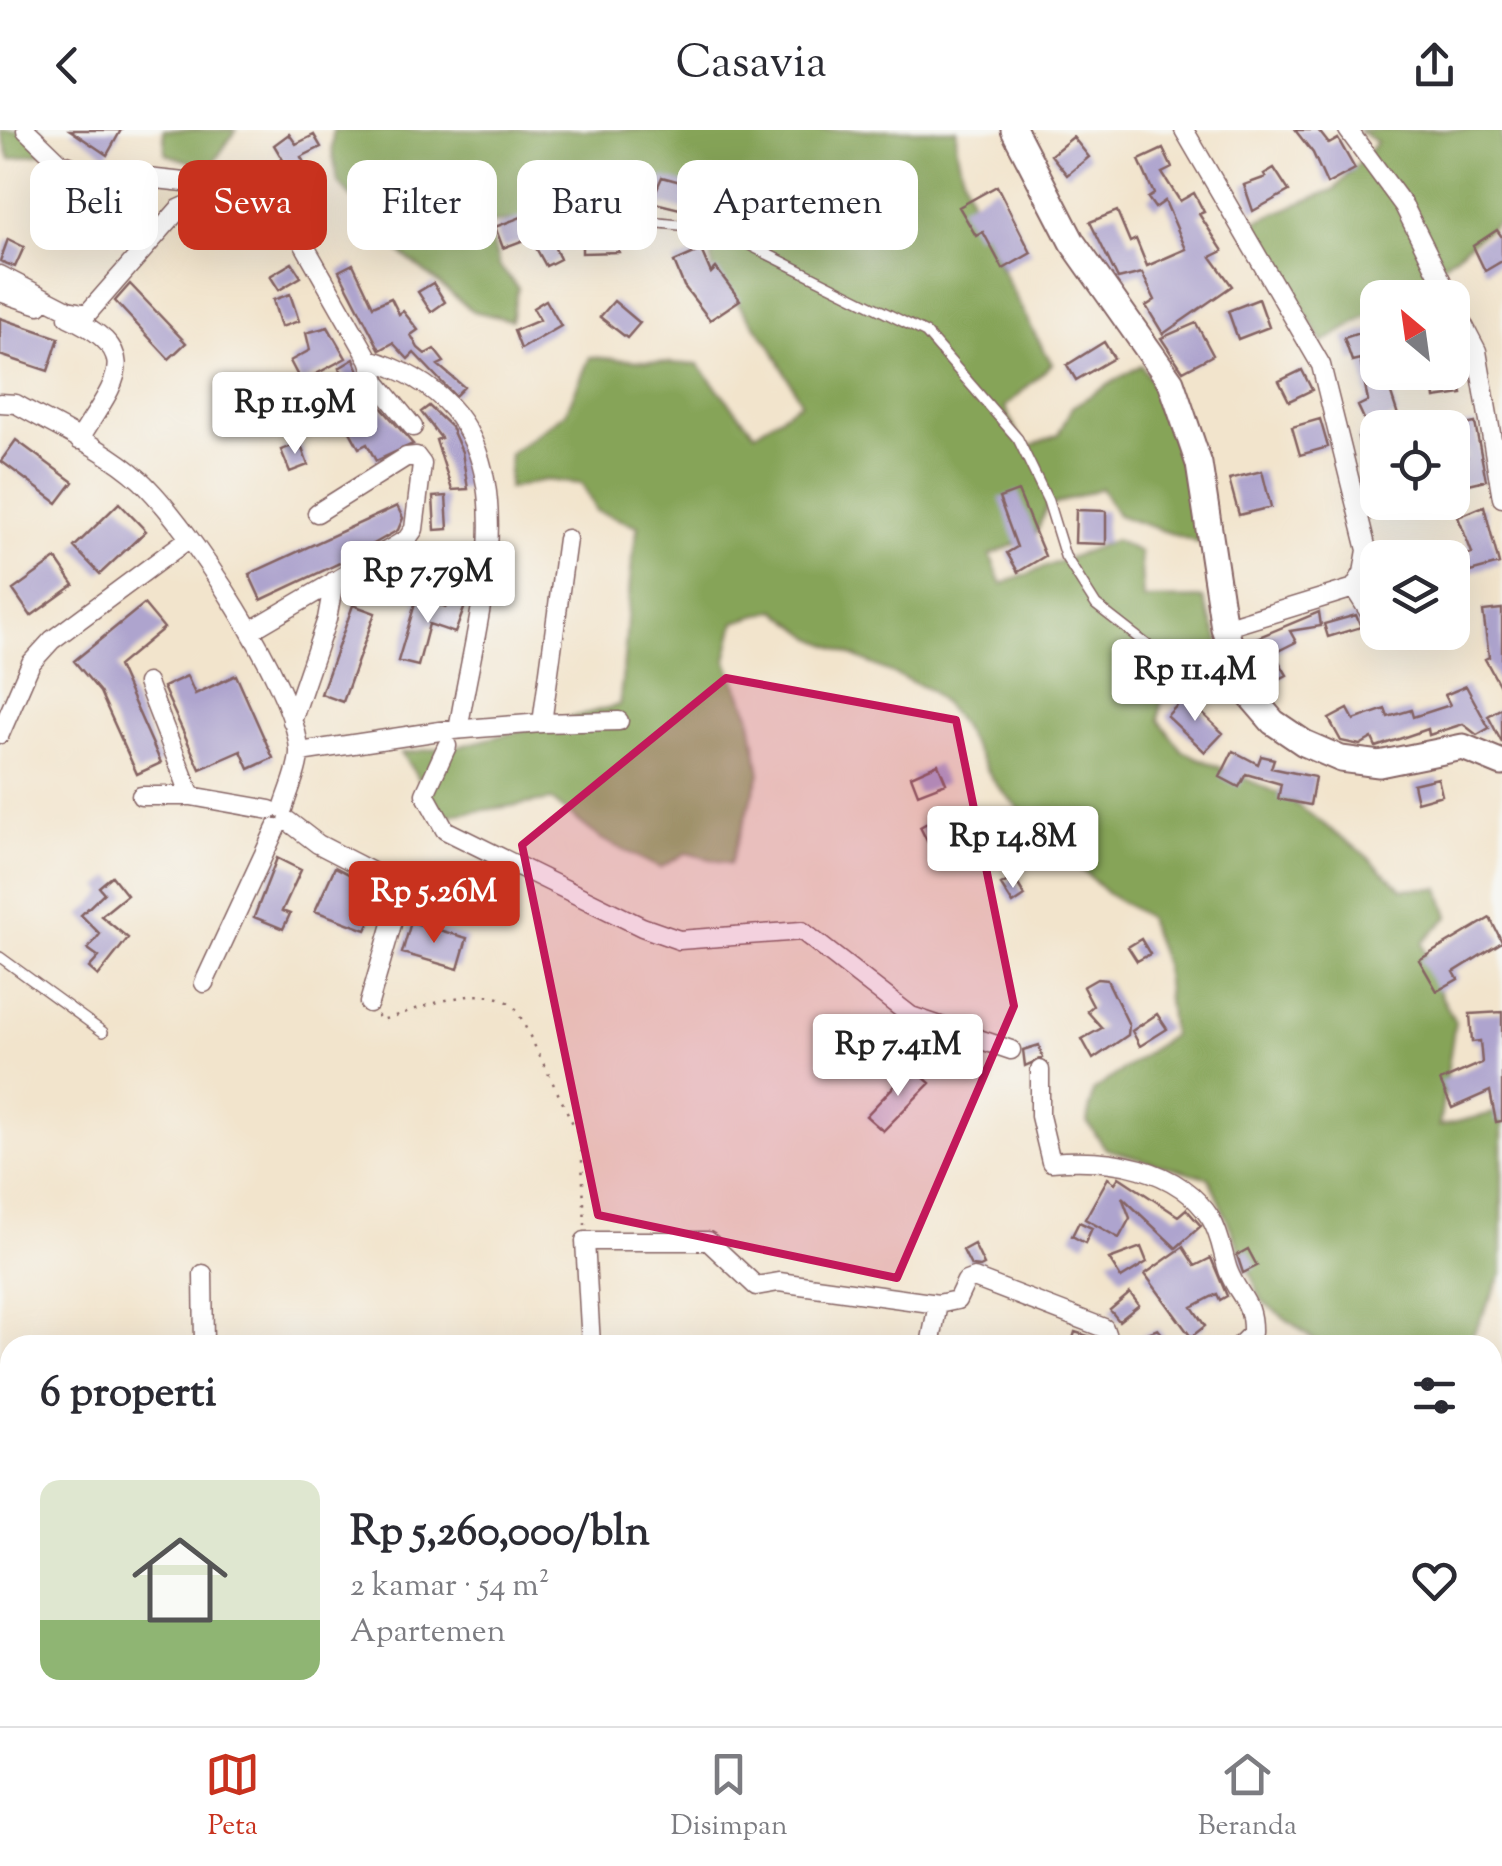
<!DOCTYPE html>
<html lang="id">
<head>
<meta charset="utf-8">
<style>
	:root { --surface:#fff; --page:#f2f2f3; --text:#2b2b33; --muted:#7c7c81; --line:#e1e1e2; --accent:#c8321e }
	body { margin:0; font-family:"Sorts Mill Goudy",serif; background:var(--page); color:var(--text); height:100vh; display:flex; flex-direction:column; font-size:38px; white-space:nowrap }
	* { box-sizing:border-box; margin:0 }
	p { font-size:32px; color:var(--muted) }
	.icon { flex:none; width:55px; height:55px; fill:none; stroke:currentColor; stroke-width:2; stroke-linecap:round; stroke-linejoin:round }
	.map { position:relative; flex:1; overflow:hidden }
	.side { position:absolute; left:0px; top:1205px; width:1502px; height:392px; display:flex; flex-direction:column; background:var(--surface); border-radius:30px 30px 0 0; box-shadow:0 10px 40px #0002 }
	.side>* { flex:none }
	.top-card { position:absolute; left:30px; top:30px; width:1000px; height:90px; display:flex; gap:20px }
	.needle { width:65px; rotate:331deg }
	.tools { position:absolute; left:1360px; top:150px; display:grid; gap:20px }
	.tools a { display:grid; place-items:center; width:110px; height:110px; border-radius:20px; background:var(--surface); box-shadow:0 10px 40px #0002; font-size:50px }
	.price { position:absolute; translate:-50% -85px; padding:0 22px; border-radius:10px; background:#fff; color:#222; font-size:32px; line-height:65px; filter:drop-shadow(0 2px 5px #0008) }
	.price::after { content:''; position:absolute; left:50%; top:60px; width:30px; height:22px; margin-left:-15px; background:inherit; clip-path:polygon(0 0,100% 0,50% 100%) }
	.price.current { background:var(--accent); color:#fff }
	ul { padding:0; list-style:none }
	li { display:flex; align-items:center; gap:30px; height:250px; padding:0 40px }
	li+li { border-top:2px solid var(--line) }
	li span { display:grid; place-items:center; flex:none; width:280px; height:200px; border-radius:20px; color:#555 }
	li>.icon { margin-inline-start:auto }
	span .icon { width:120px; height:120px; fill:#fffc; stroke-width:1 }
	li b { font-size:42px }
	h2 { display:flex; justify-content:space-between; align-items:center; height:120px; padding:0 40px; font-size:42px }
	.chip { padding:0 35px; border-radius:20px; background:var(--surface); box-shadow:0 10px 40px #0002; font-size:35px; line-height:90px }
	.chip.current { background:var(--accent); color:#fff }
	header { display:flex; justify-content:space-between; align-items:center; height:130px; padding:0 40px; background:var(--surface); font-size:45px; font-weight:600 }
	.tab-bar { display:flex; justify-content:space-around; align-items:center; height:140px; border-top:2px solid var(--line); background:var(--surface); font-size:28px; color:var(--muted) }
	.tab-bar a { display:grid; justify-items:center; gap:5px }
	.tab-bar .current { color:var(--accent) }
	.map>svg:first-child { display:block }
	.forest { fill:#86a458; stroke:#686242; stroke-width:2.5 }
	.building { fill:#aea4ce }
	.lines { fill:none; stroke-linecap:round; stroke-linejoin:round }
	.lane-casing { stroke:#856463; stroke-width:12 }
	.street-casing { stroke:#856463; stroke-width:21 }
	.secondary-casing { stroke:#856463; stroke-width:29 }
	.path { stroke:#856463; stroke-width:2.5; stroke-dasharray:2.5 8; stroke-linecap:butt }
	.lane { stroke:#fff; stroke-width:9 }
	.street { stroke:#fff; stroke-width:18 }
	.secondary { stroke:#fff; stroke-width:25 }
	.marked { fill:#c2185b; fill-opacity:0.2; stroke:#c2185b; stroke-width:8; stroke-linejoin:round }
</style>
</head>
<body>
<header><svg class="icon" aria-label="back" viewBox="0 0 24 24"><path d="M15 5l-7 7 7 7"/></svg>Casavia<svg class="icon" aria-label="share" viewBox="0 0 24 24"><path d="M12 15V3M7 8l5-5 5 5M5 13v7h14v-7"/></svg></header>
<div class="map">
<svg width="1502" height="1596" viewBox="0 0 1502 1596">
	<rect width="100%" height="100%" fill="#f6f6f2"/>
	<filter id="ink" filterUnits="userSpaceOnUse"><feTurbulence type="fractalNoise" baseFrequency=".01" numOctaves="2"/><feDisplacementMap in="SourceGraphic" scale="20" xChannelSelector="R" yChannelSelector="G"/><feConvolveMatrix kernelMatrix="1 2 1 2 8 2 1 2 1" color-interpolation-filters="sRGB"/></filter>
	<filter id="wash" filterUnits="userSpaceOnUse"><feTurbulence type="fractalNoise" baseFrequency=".0048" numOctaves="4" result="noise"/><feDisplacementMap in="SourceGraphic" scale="40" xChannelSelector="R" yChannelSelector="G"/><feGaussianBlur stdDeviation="2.25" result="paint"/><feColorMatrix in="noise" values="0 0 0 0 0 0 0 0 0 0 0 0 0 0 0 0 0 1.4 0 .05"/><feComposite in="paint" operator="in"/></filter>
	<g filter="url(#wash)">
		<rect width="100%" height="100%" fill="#f2e4cc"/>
		<!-- forest -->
		<path class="forest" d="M42,0l5,22 -37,7 -10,-29z
			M163,0h73l-26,38 -44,-14z
			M333,0h624c-9,45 69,190 95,234l-47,43 20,41 33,-13 14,-28 69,-42 37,61 24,118 -85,-29 -16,-27 -54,19 -12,29 -45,19 12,29 113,-44 25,12 3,47 60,-1 23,61 -62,14 -5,47 23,31 103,45 77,56 40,37 37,-1 10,28 -27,27 11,37 22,42 -16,104 63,-15v163l-34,71h-147l-59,-44 -53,-123 -103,-29 -19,-27 6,-31 79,-56 -8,-71 -17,-47 -39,-23 -63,-58 -50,-53 -38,-64 -27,-29 -117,-52 -37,-28 -41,12 -9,38 24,54 10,60 -30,90 -44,-11 -26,15 -59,-29 -49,-39 -108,16 -43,-63 60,-7 158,-41c9,-60 7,-120 19,-179l-42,-15 -14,-27 -37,-4 -37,9 2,-35 56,-42 24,-55 108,8 57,68 46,-31 -31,-57 -57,-74 -5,-43 -29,-46 -38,-1 -30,26 -25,7 -1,27 -45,8 -22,-29 -30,3 11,43 19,22 -7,32 -38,-9 -72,-58 -63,-71 -6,-32z
			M1358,0h144v89l-94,72 -11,6 -19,1 -1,12 -54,33 -72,-120 84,-34 42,-47z"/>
		<g id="blocks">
			<!-- building -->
			<path class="building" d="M70,0h51l-14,25z
				M1295,0h23l11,14 9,-5 17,30 -28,15 -14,-31z
				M289,4l7,10 18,-9 7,12 -20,10 12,22 -14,8 -25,-42z
				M1073,7l16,20 -22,18 -16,-20z
				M1163,19l9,19 -10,5 18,28 14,-8 10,19 -5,2 24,37 -12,6 21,29 -69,48 -17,-28 9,-6 -13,-27 -24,6 -28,-57 27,-11 13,31 6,-3 11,27 39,-17 -21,-48 -10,7 -7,-10 6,-4 -15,-34z
				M234 44a9 9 0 1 1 18 0a9 9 0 1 1-18 0Z
				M1274,38l15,23 -36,20 -9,-26 22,-8 -2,-3z
				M662,47l37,10 -7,25 -41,-10z
				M45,51l17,7 -8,18 -17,-8z
				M997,56l34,67 -28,16 -20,-37 -7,4 -17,-29z
				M529,84l11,20 -37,14 -8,-21z
				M1497,100l5,7v24l-17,10 -12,-25z
				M615,104l4,18 -37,1v-15z
				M8,109l16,8 -9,20 -15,-6z
				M551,110l9,19 -14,7 -10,-18z
				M701,120l10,23 5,-5 24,32 -30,20 -26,-34 -10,-24z
				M292,133l9,14 -22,13 -9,-14z
				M353,134l20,42 18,-8 8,16 4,-3 15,19 -7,5 7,13 7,6 9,-5 10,13 -6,3 26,22 -9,9 -41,-43 -6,6 -15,-16 -13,7 -41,-79z
				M433,153l12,19 -14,10 -13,-20z
				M130,154l56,59 -17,16 -54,-58z
				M290,164l9,27 -18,6 -8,-27z
				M1259,169l10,28 -31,12 -10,-28z
				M546,170l15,26 -40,23 -7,-18 26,-11 -7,-12z
				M614,171l26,22 -13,15 -27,-21z
				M0,188l59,20 -11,33 -48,-16z
				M1196,193l17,32 -30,16 -22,-33z
				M328,197l18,31 -45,24 -11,-21 20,-11 -4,-17z
				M1371,199l7,19v24h6l14,43 -20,9v40l-13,3 -7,-30 13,-3 -13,-28 10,-5 -8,-42 -8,2 -8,-23z
				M1104,212l10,16 -38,22 -9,-15z
				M354,229l13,32 46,53 -37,17 -9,-17 -8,4 -17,-31 25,-13 -28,-36z
				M1302,240l10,20 -23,11 -10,-20z
				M1432,242h26l4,22 -27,4z
				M321,267l7,22 -19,6 -7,-23z
				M429,276l22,21 11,25 6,37 -16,1 -16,-50 5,-2 -20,-26z
				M1320,289l8,28 -28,8 -8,-28z
				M1475,293l11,57 -26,6 -7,-26 14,-3 -7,-31z
				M16,310l57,42 -16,21 -56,-42z
				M300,313l8,22 -18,7 -9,-22z
				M1262,341l9,36 -32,8 -10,-36z
				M1018,361l27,65 -27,16 -11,-19 10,-6 -18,-49z
				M446,366l2,33 -13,1 -2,-33z
				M119,373l27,28 -46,43 -26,-27z
				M397,376l6,12 -5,12 -54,31 -83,39 -12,-26z
				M1484,376l15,58 -29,8 -5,-17 7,-2 -14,-36z
				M1076,380l30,1v33l-31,-1z
				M56,429l18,26 -43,31 -18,-26z
				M417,467l29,10 3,-7 16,6 -10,27 -26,-9 -11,42 -20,-5z
				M144,474l20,24 -46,38 43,97 -24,11 -37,-82 -26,-31z
				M353,475l22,8 -32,89 -22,-8z
				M1502,479v81l-17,-31 4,-2 -6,-46z
				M1319,482l2,14 -31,5 6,11 -22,11 13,22 -23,12 -17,-45z
				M1356,485l5,12 -33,10 -4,-13z
				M236,545l37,83 -24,11 -8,-18 -41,18 -37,-82 24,-11 8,18z
				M1466,556l23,42 -12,7 -14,-11 -34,11 -1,-6 -52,18 -4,-9 -12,7 -19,-4 -12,-22 19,-10 6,11 31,-11 3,8 23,-7 2,7 37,-12 -5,-10z
				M1185,567l38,36 -18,19 -38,-36z
				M1502,578v35l-14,-27z
				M1233,621l25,13 3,-8 13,3 -3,9 44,9 -5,28 -32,-6 3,-15 -35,-10 -7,13 -19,-10z
				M938,634l8,19 -28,11 -7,-18z
				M1438,648l4,17 -25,7 -4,-18z
				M935,689l9,17 -15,9 -9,-18z
				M277,728l24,12 -19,41 8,3 -7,15 -29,-12z
				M335,737l44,23 3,8 -16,32 -51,-19z
				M112,746l15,19 -26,21 27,22 -30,38 -9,-8 10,-11 -11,-8 12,-15 -19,-19 23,-22 -5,-6z
				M1014,748l11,18 -12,8 -12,-19z
				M1490,788l12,24 -48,30 4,7 -21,12 -18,-31z
				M411,792l56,16 -9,31 -56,-16z
				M1141,809l9,15 -13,7 -9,-14z
				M1097,849l10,1 22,45 -1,10 -35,24 -11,-20 20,-11 -15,-17 6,-5 -10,-19z
				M1502,882v109l-6,1 -6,-31 -38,17 -12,-27 42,-18 -2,-22 -8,1 -2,-28z
				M1157,884l10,15 -27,17 -8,-15z
				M1039,915l4,13 -18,8 -2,-16z
				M912,937l18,16 -47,48 -17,-15z
				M1119,1047l59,39 8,-7 15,17 -25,22 -54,-51 8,21 -11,20 -34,-19 23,-41 7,5z
				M1079,1092l13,6 -7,15 -13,-7z
				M974,1114l10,21 -4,2 -9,-1 -8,-16z
				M1141,1117l6,15 -26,16 -12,-19z
				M1183,1117l12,19 16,-8 16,38 -7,4 -3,-6 -25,13 13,19 -14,11 -46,-63z
				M1248,1119l9,17 -14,7 -6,-18z
				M1130,1163l9,12 -20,16 -9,-11z
				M1158,1199l13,16h-49v-2z
				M1075,1202l19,6 3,7h-26z"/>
		</g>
	</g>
	<g filter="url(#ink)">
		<use href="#blocks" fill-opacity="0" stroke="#856463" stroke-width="2.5"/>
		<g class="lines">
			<!-- lane casing -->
			<g class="lane-casing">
				<path id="lane" d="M556,103l94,-11 39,4 48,13 189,94 92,106 30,62 17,55 31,49 76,59 72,35
					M0,827l103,75"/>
			</g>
			<!-- street casing -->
			<g class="street-casing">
				<path id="street" d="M26,0l33,32 24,9 147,16 46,39 23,10 70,123 8,24 36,44
					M1184,0l137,235 46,185 -4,23 -9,15 -130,40
					M1348,0l56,76 46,92
					M0,145l68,35 19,4 92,-105c22,-12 41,-12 65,-3
					M0,162l39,13
					M1452,173l25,48 25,147
					M68,187c79,36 46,65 11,123
					M369,229c178,53 111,234 90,366
					M0,273l16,1c40,23 90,45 124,76 48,44 155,206 159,270 1,17 -11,42 -16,59
					M1354,458l24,38
					M250,501l157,-92 7,-10 8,-65 -6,-8 -10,1 -89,56
					M1387,502h17
					M147,553l44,113 79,14
					M292,591l35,-102 7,-38
					M542,593l77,-2
					M0,604l31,-71 21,-23 135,-100
					M447,616l-22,48 20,36 197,97 37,13 123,-9 109,85 100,34
					M300,622l140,-21 102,-8 25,-184
					M141,666h50
					M288,691l30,23 72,37 7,26 -28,96
					M204,853l72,-155
					M1040,940v46l11,46c56,-5 127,4 160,57 10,17 11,33 17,51 10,27 25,30 24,63l-12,12
					M203,1144l1,71
					M591,1215l-6,-104h123l48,45 23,-4 159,22 19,-4 9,-19 8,-3 130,50 6,17
					M930,1215l8,-41
					M205,1588v8
					M473,1588l4,8
					M661,1588l2,8
					M327,1596l6,-8
					M427,1596l6,-8"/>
			</g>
			<!-- secondary casing -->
			<g class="secondary-casing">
				<path id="secondary" d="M1014,0l58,112 99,140 28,82 25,164 24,65 25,29 31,21 37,16 38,5 84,-17 39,16"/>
			</g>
			<!-- path -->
			<path class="path" d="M377,885l4,5c39,-10 107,-44 136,-10l64,130 4,85"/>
			<!-- lane -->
			<use href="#lane" class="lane"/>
			<!-- street -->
			<use href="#street" class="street"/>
			<!-- secondary -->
			<use href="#secondary" class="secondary"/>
		</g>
	</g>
	<!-- marked area -->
	<path class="marked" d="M726,548l230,42 58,286 -117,272 -299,-63 -76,-370z"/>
</svg>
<div class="tools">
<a><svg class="needle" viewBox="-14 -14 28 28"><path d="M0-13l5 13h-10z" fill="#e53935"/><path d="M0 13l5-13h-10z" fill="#7c7c81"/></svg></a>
<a><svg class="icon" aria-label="locate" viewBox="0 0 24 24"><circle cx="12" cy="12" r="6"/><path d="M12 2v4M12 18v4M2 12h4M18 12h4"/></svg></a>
<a><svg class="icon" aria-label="layers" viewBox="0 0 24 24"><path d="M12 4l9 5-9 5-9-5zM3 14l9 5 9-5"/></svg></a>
</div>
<b class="price" style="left:295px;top:327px">Rp 11.9M</b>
<b class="price" style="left:428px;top:496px">Rp 7.79M</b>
<b class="price" style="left:1195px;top:594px">Rp 11.4M</b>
<b class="price" style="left:1013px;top:761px">Rp 14.8M</b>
<b class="price current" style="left:434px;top:816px">Rp 5.26M</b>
<b class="price" style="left:898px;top:969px">Rp 7.41M</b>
<div class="top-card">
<a class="chip">Beli</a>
<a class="chip current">Sewa</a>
<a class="chip">Filter</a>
<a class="chip">Baru</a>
<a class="chip">Apartemen</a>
</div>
<section class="side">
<h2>6 properti<svg class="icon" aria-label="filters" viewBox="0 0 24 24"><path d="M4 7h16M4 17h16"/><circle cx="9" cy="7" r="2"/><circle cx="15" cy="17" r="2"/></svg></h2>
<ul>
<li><span style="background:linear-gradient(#dfe7d0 70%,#8fb573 0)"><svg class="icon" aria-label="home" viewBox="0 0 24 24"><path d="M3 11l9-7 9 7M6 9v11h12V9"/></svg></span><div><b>Rp 5,260,000/bln</b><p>2 kamar · 54 m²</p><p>Apartemen</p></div><svg class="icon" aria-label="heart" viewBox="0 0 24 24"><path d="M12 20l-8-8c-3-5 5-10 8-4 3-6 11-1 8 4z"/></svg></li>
</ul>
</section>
</div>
<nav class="tab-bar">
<a class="current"><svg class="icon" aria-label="map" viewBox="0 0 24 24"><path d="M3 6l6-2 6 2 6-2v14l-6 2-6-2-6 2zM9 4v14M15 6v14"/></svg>Peta</a>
<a><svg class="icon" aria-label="saved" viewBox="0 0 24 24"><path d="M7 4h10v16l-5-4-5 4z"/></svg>Disimpan</a>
<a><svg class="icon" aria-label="home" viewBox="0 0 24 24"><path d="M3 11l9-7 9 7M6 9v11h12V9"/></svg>Beranda</a>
</nav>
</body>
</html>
